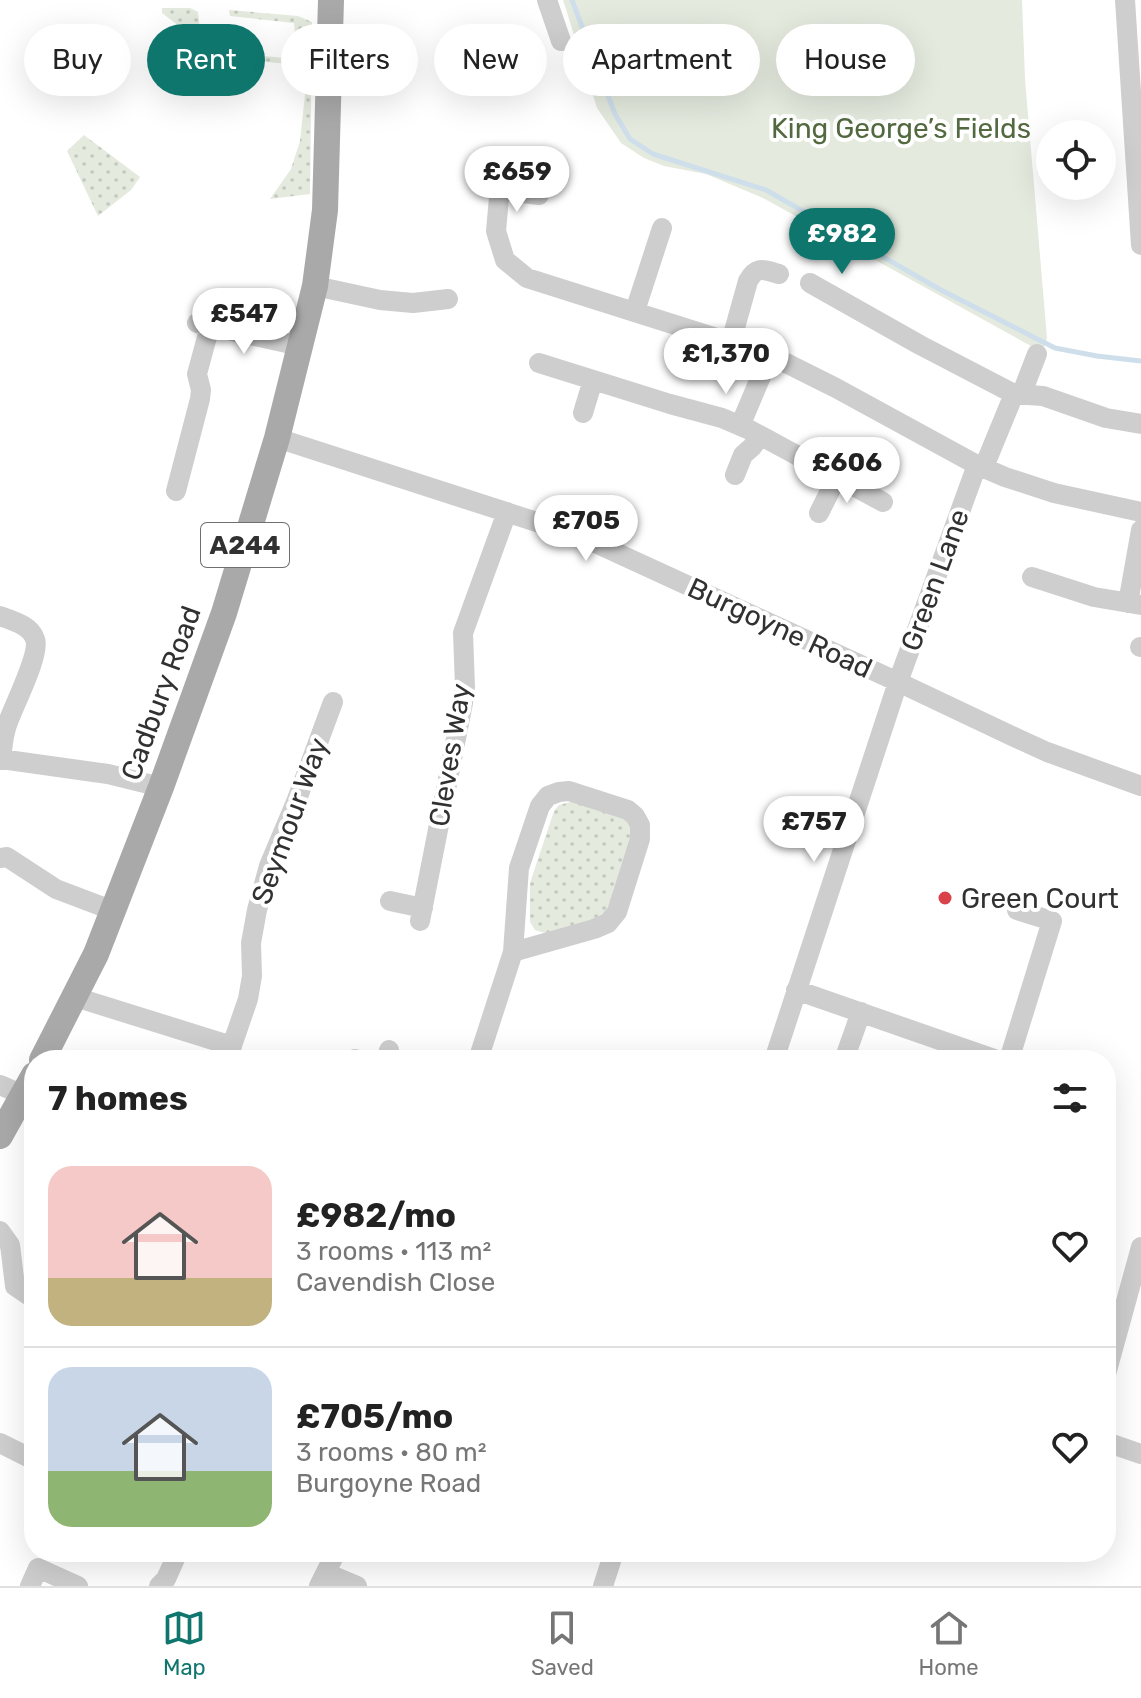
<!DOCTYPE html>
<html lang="en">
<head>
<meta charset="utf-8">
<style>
	:root { --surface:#fff; --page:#f2f2f2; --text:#222; --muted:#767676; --line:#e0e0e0; --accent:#0f766e }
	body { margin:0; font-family:Rubik,sans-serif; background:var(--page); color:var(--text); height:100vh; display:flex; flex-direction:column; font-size:30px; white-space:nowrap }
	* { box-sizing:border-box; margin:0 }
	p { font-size:26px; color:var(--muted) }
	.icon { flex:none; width:44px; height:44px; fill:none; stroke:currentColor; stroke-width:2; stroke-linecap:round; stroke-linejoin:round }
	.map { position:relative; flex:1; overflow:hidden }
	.drawer { position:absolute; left:24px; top:1050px; width:1092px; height:512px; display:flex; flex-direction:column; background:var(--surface); border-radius:32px; box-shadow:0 8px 32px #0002 }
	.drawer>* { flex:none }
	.hud { position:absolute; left:24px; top:24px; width:1094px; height:72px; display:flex; gap:16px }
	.tools { position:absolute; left:1036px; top:120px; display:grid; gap:16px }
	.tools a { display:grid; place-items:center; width:80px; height:80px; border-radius:50%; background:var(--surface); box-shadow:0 8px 32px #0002; font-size:40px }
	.price { position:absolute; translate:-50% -68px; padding:0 18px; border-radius:28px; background:#fff; color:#222; font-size:26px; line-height:52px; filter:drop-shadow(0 2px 4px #0008) }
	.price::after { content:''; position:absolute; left:50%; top:48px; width:24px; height:18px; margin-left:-12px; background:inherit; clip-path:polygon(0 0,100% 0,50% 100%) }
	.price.on { background:var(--accent); color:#fff }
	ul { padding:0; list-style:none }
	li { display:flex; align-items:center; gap:24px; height:200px; padding:0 24px }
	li+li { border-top:2px solid var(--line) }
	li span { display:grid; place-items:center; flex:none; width:224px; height:160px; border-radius:24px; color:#555 }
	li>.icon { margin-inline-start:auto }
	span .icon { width:96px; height:96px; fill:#fffc; stroke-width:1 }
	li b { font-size:34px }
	h2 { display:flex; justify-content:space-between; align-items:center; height:96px; padding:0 24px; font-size:34px }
	.pill { padding:0 28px; border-radius:36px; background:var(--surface); box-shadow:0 8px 32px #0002; font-size:28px; line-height:72px }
	.pill.on { background:var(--accent); color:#fff }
	.tab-bar { display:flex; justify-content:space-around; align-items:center; height:112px; border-top:2px solid var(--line); background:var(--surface); font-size:22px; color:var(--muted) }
	.tab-bar a { display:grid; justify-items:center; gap:4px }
	.tab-bar .on { color:var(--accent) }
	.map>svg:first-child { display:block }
	.grass { fill:url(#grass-dots) }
	.green { fill:#e4eade }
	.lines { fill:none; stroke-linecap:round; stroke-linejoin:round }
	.stream { stroke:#cedfeb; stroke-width:5 }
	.minor { stroke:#cecece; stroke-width:20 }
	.major { stroke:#a9a9a9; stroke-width:26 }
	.poi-dot { fill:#d94249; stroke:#fff; stroke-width:3 }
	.labels { text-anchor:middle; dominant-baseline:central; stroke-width:8; stroke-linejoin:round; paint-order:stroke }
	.shield { fill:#fff; stroke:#6f6f6f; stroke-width:2 }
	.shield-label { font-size:26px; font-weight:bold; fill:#313131 }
	.park-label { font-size:28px; fill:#536a41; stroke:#fff }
	.street-label { font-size:28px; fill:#313131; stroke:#fff }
	.poi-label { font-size:28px; fill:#313131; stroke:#fff; text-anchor:start }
</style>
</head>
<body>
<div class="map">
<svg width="1141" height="1586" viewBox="0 0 1141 1586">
	<defs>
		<pattern id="grass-dots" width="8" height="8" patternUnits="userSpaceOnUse" patternTransform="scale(2)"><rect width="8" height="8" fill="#e4eade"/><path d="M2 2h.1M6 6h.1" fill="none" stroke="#c4c9bf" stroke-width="1.8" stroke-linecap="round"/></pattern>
	</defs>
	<rect width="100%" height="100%" fill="#fff"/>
	<!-- grass -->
	<path class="grass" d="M162,8h28l8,4 2,20 -4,7 -34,-26z
		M229,10l69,6 14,6 -2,172 -40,5 21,-30 9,-28 7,-65 -11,-1 1,-10 -57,-6 -2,16 -4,4 -14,-1 4,-31h16v7l57,5 3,-26h-5l-1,-10 -64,-7z
		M84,135l56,42 -9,13 -33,26 -31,-65z
		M574,801l45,15 11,7 2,17 -24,75 -63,18 -10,-3 -5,-8v-39l24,-72 5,-6z"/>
	<!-- green -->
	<path class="green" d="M563,0h459l3,79 22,259 -5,14 -279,-154 -57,-24 -42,-8 -20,-8 -23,-15 -24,-35z"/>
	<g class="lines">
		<!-- stream -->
		<path class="stream" d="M572,0l43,114 15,25 23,15 113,36 175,100 114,58 42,8 44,5"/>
		<!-- minor -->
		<path class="minor" d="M547,0l14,41
			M1125,0l16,245
			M501,175l-5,56 9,29 22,18 243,77 66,33 141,77 28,12 49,16 87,19
			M499,190l40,5
			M810,283l110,62 94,49 29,2 63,22 35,6
			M315,286l65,14 33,3 35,-4
			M635,311l27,-83
			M197,323l103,23
			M731,342l17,-61c9,-16 16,-11 31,-7
			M539,363l131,41 52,14 28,12 133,72
			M1022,393l15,-39
			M583,413l10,-33
			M740,426l30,-71
			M277,438l303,98 318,146 114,54 35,16 94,34
			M984,467l30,-73
			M735,475l8,-20 9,-8 8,-11
			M176,491l24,-92 1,-9 -4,-16 13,-48
			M819,513l18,-36
			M1032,577l62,20 47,8
			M1128,603l13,-73
			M0,616c13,5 30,9 35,23 6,16 -24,71 -29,89 -3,11 -4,21 -5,32
			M1140,647h1
			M0,759l108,15 53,13
			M0,858l7,-1 49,32 58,22
			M390,901l33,7
			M420,921l43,-218 2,-16 -2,-54 44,-121
			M796,990l201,70
			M75,997l157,49
			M355,1059l3,1
			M227,1060l21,-61 4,-23 -1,-33 6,-33 12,-44 27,-64 37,-100
			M387,1060l2,-10
			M478,1060l35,-108 6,-84 21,-62 8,-10 11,-4 10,-1 59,19 7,6 5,9v14l-23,73 -9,11 -14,6 -81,23
			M774,1060l124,-378 79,-217
			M844,1060l17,-48
			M1009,1060l43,-139 -35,-11
			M0,1085l23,10
			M0,1231l10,14 5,41 19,13
			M1106,1374l35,-127
			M1106,1442l35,12
			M0,1443l34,17
			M326,1573l31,13
			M30,1586l8,-18 40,18
			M159,1586l7,-7 12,-27
			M319,1586l17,-34
			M603,1586l11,-34"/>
		<!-- major -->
		<path class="major" d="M42,1060l54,-106 65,-167 63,-174 53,-175 38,-152 10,-76 6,-210
			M0,1136l34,-61"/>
	</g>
	<!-- markers -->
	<circle class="poi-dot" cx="945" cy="898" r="8"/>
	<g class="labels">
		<!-- shield labels -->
		<rect class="shield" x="201" y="523" width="88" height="44" rx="6"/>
		<g class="shield-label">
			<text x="245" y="545">A244</text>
		</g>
		<!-- park labels -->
		<g class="park-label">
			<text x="901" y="128">King George’s Fields</text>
		</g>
		<!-- street labels -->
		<g class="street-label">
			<text transform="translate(935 580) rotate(-70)">Green Lane</text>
			<text transform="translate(780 628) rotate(25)">Burgoyne Road</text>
			<text transform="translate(161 693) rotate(-70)">Cadbury Road</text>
			<text transform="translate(450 755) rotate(-81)">Cleves Way</text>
			<text transform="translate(290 821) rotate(-70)">Seymour Way</text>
		</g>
		<!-- poi labels -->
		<g class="poi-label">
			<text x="961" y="898">Green Court</text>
		</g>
	</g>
</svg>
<div class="tools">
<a><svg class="icon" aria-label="locate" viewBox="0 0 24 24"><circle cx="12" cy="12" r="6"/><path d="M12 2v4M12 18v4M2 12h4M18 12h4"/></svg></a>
</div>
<b class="price" style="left:517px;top:214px">£659</b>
<b class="price on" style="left:842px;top:276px">£982</b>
<b class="price" style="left:244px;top:356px">£547</b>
<b class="price" style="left:726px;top:396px">£1,370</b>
<b class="price" style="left:847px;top:505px">£606</b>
<b class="price" style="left:586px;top:563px">£705</b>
<b class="price" style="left:814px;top:864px">£757</b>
<div class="hud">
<a class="pill">Buy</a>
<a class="pill on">Rent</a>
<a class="pill">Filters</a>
<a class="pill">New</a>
<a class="pill">Apartment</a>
<a class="pill">House</a>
</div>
<section class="drawer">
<h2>7 homes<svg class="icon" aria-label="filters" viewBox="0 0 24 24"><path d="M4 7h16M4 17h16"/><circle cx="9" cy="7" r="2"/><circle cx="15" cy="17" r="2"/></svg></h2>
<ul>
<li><span style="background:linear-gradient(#f6c9c9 70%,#c2b280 0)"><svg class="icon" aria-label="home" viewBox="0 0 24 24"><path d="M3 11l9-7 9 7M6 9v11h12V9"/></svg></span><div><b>£982/mo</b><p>3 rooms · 113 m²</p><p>Cavendish Close</p></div><svg class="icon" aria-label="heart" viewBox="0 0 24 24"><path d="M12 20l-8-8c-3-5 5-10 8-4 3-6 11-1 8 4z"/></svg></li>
<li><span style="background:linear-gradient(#c9d6e8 65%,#8fb573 0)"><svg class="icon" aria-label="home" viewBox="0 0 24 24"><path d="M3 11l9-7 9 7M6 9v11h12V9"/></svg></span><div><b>£705/mo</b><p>3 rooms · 80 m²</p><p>Burgoyne Road</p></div><svg class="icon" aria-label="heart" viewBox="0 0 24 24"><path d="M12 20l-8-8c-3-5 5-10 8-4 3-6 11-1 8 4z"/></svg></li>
</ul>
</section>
</div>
<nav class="tab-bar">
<a class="on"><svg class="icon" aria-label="map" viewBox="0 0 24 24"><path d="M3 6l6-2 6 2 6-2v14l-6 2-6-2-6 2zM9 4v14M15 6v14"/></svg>Map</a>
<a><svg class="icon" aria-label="saved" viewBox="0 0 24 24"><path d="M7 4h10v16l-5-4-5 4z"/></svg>Saved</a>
<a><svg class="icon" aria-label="home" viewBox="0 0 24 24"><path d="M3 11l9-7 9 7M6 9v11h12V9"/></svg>Home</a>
</nav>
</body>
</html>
